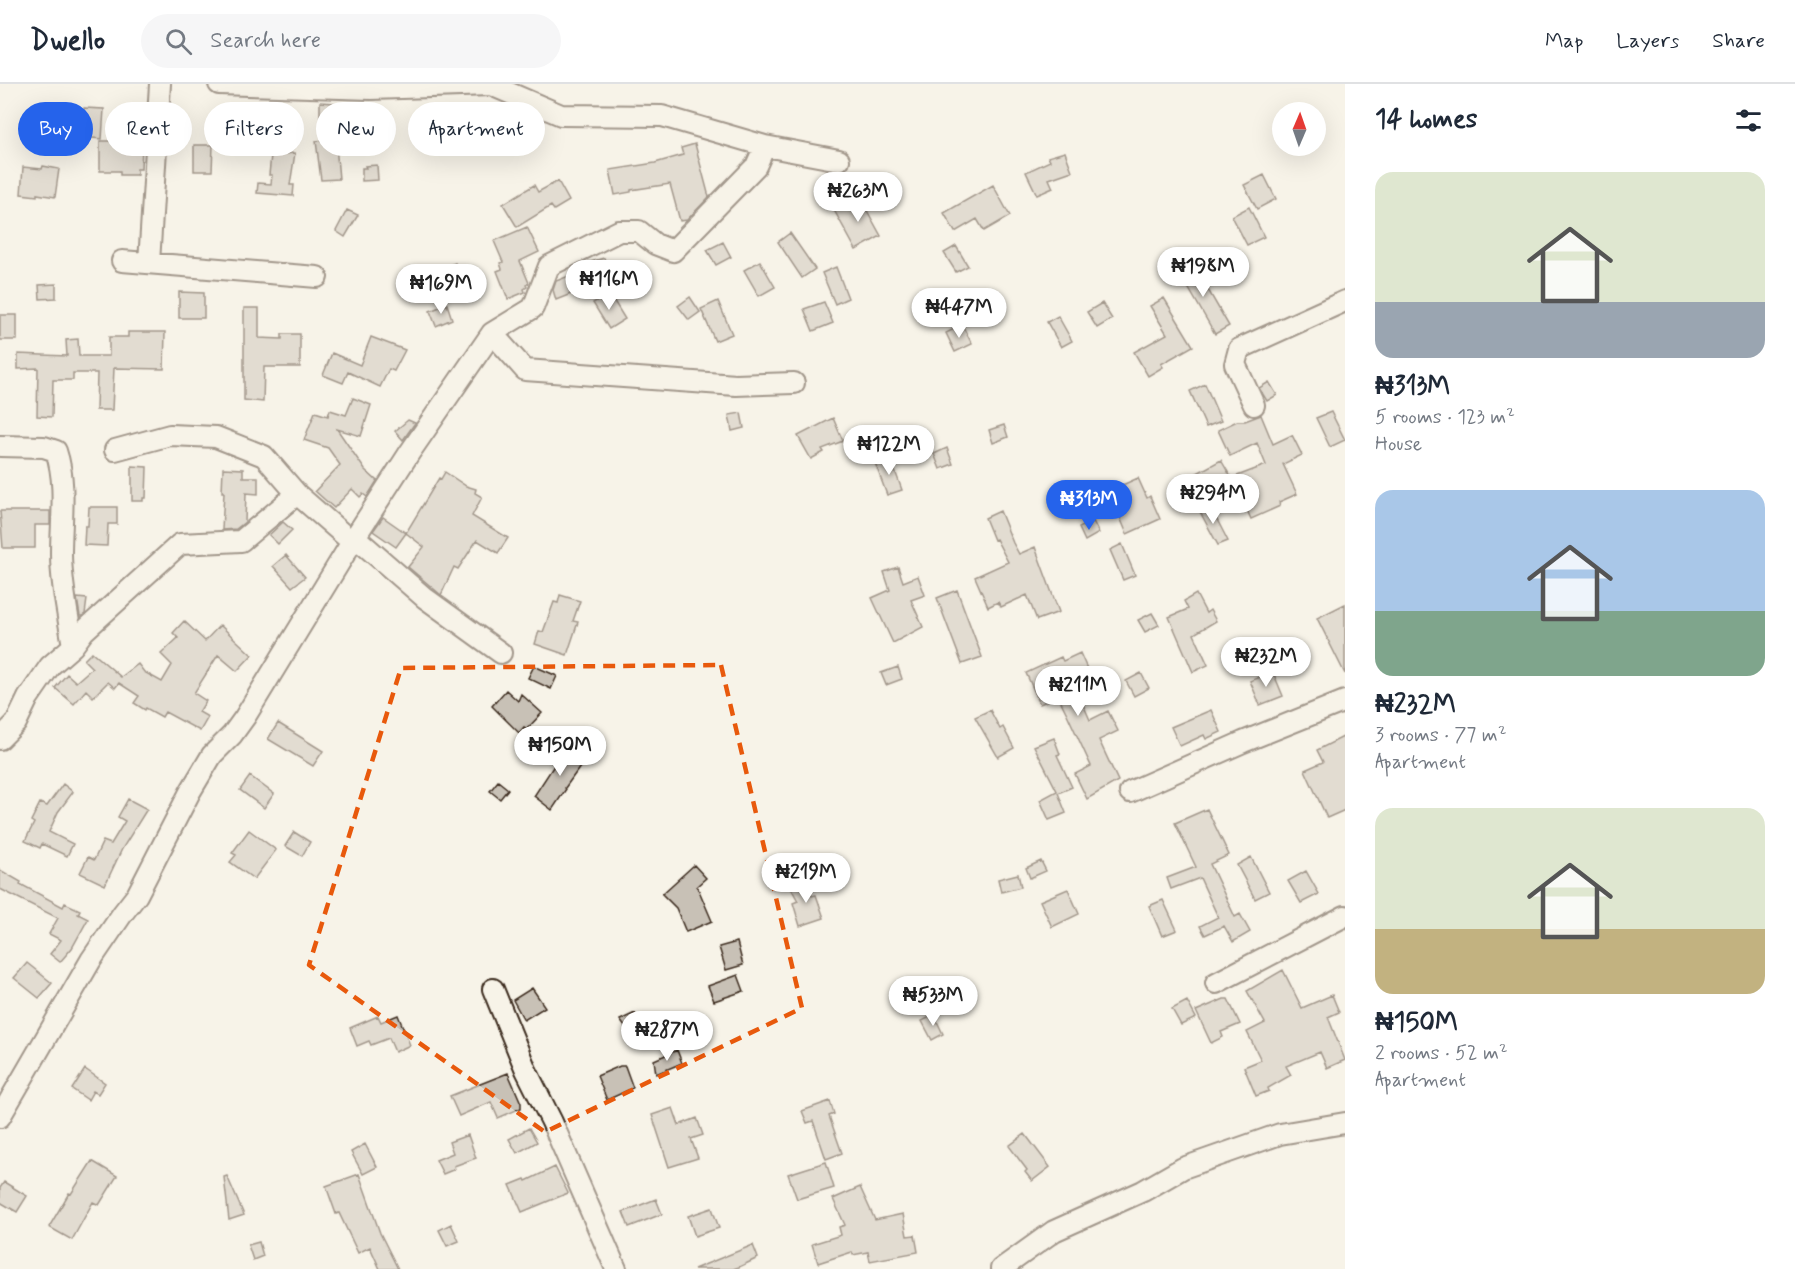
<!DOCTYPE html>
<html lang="en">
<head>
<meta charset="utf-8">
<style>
	:root { --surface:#fff; --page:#f6f6f7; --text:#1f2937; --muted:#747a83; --line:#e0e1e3; --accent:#2563eb }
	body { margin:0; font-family:Mynerve,sans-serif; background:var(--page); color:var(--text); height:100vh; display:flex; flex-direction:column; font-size:22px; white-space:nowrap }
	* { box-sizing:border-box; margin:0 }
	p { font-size:20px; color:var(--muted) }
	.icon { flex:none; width:33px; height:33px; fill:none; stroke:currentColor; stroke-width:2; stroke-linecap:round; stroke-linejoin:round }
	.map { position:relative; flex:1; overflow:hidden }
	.side { display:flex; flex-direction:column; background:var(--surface); width:450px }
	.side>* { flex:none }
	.top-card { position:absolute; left:18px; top:18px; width:570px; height:54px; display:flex; gap:12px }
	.needle { width:39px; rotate:2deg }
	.tools { position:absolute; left:1272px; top:18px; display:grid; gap:12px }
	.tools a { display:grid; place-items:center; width:54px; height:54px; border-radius:50%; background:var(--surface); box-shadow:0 6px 24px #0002; font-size:30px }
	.price { position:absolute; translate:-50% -51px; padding:0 14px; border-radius:21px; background:#fff; color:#222; font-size:20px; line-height:39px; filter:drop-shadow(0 2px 3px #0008) }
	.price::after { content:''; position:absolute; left:50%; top:36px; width:18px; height:14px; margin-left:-9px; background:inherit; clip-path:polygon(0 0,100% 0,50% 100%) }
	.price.active { background:var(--accent); color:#fff }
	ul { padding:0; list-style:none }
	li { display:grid; align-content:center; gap:12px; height:318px; padding:0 30px }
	li span { display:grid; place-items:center; height:186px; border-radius:18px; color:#555 }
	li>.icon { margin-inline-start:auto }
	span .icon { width:108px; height:108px; fill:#fffc; stroke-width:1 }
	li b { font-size:26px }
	h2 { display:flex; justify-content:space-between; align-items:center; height:72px; padding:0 30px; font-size:26px }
	.chip { padding:0 21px; border-radius:27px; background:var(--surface); box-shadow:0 6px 24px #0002; font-size:21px; line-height:54px }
	.chip.active { background:var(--accent); color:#fff }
	header { display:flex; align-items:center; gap:36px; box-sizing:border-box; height:84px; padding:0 30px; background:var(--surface); border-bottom:2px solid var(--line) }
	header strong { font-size:28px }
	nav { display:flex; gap:33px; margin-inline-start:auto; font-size:21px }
	.search { width:420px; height:54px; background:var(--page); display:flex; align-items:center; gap:15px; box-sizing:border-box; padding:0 21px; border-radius:33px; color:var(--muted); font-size:22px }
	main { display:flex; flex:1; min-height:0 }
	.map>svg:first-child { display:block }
	.building { fill:#c8c1b6; stroke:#3b2a1e; stroke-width:1.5 }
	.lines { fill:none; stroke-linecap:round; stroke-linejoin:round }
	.minor-casing { stroke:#3b2a1e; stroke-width:24 }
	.minor { stroke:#f7f3e8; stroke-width:20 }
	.marked { fill:none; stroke:#e8590c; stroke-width:4.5; stroke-dasharray:12 8; stroke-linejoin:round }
</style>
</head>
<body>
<header>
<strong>Dwello</strong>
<div class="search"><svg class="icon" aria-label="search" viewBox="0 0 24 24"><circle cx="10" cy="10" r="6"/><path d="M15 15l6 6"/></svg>Search here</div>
<nav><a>Map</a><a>Layers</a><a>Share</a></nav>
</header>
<main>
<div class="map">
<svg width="1345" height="1185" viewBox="0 0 1345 1185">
	<rect width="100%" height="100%" fill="#f7f3e8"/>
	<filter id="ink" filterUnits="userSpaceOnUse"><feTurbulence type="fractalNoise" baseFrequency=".0167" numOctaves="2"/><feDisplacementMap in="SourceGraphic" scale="12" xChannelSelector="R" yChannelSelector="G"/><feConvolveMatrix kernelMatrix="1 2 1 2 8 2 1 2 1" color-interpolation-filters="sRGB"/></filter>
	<g filter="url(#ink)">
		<!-- building -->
		<path class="building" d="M320,18l14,1v13h-14z
			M84,24l20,1 -2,30 -20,-2z
			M335,30l39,1v19h-18v11h-20l3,34 -18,1 -5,-39 19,-2z
			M248,34l29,6 1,-6 19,3 -4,28 -49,-10z
			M100,57h18v4l24,-1 -1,25h-4v6h-17v-4h-20z
			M695,60l14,53 -22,23 -7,1 -10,-37 -39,6v2l-16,3 -5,-25 45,-7 28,-8 -2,-7z
			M194,61h19l-1,26h-18z
			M1065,68l7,19 -23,8 4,9 -16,7 -11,-23 24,-11 -2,-4z
			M295,69l-5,32h4l-1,11 -36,-3 1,-10 13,1 1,-9h-3l2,-20z
			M377,81l1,15 -16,1v-13h4l-1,-2z
			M43,82l16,3 -4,28 -18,-3v2l-16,-2 2,-27 19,2z
			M1264,91l12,24 -19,10 -13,-24z
			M558,97l11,20 -15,9 -3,-4 -34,21 -14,-23 31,-19 4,7z
			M993,101l17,31 -26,15 -7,-12 -22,13 -11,-19z
			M859,112l22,40 -25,14 -22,-40z
			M1249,123l15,30 -17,8 -15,-29z
			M347,126l11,5 -13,22 -9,-6z
			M527,143l12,25 -19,9 9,22 -3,2 1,2 -3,2 1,3 -17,7 -11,-28 5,-2 -2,-6 3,-1 -9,-21z
			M790,149l25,36 -13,9 -24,-36z
			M723,158l8,15 -15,8 -9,-15z
			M956,162l12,20 -12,6 -12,-19z
			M604,174l5,13 -18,6 -4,-14z
			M760,177l15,26 -16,9 -15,-26z
			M1189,177l18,27 22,38 -14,8 -38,-66z
			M455,179l9,25 -17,6 -9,-24z
			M836,183l12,31 -13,6 -13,-31z
			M579,188l7,16 -30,12 -3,-10 3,-9z
			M56,200v14l-16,1 -1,-14z
			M179,208l25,1v25h-25z
			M609,209l16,26 -16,10 -16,-26z
			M690,213l10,15 -11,8 -11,-14z
			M1164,214l29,48 -32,18 2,3 -15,9 -14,-24 33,-18 -17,-28z
			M718,217l14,33 -17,7 -14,-32z
			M824,218l9,21 -20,8 -9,-22z
			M1102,219l10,16 -15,9 -10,-16z
			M447,220l5,15 -16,7 -6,-15z
			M244,224h15v30l23,1v-5h18v33h-36l-1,35 -19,-2z
			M0,231h17v25h-17z
			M1058,232l14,25 -11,6 -14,-25z
			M962,241l10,19 -17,8 -9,-19z
			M128,248h37l-1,37 -50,-1 -2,42h-16l1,-37h-24v7h-20l-1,37 -15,-1 1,-48 -20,1v-15l49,2 -1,-16 12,-1 1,17h30v-19h19z
			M371,253l34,13 -11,21 -5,-2 -9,18 -32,-15 -5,11 -20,-8 9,-22 28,12z
			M1269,298l8,13 -10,6 -8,-13z
			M1205,300l16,37 -15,6 -16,-36z
			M353,314l18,7 -10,31 -24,-7 28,41 12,11 -10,16 -4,-3 -3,3 -8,-8 -18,19 -19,-17 25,-26 -12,-17 -24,-8 11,-28 13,4 2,-6 16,5z
			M1331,328l14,28 -15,7 -14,-29z
			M741,329l3,15 -12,3 -3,-16z
			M1261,331l12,29 19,-9 10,20 -19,9 14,30 -18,8 1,4 -29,13 -19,-41 34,-13 -9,-22 -27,13 -12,-26 19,-9h8z
			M833,334l10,23 -21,8 2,3 -13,7 -13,-23z
			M408,336l7,3 -12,17 -8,-9z
			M1004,341l4,12 -15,6 -4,-13z
			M947,364l6,16 -13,5 -6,-15z
			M890,373l12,33 -15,5 -12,-32z
			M1221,376l15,26 -36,17 -12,-25z
			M132,382l15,1 -1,31h-3v3h-11z
			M223,384l20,1v8h15v17l-12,-1 -1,29 -9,7 -14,1 2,-38h-2z
			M445,388l21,14 10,3 -1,4 7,4 -10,19 36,22 -10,15 -21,-13 -19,29 -4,-2 -13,28 -33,-28 16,-20 -18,-14 -10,14 -23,-16 10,-14 23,16 33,-55 2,1z
			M1138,394l9,20 3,-2 10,23 -33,15 -18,-43z
			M1209,420l19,37 -10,4 -19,-35z
			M89,423h28v17h-9l-1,22 -23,-1 1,-19h3z
			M0,427h50v14h-15v23h-32z
			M1000,427l13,32 6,11 16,-7 24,65 -22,8 -10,-25 -26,12 -3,-5 -10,5 -13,-30 33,-15 -12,-23 -2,1 -9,-22z
			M1093,437l6,12 -14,8 -6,-13z
			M283,438l9,8 -14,14 -9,-9z
			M1122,460l13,31 -12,5 -13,-30z
			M286,471l19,22 -13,10 -19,-21z
			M898,483l5,15 15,-6 7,19 -14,5 12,27 -30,16 -21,-45 18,-8 -6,-18z
			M957,506l25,67 -20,7 -25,-66z
			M1196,510l10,19 4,-3 6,11 -22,13 14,31 -15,7 -24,-55 19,-8 -4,-8z
			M560,511l20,6 -7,20 5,1 -11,33 -32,-11 4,-13 4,1 11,-30 4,1z
			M77,514l10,1 -2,15 -3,2h-2z
			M1345,520v70l-28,-56z
			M1152,529l7,12 -14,7 -7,-12z
			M184,537l21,20 15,-16 32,30 -15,16 -19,-16 -24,38 12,8 -7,11 9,5 -8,14 -35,-19 -3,5 -16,-9 -1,2 -11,-7 5,-7 -20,-13 -4,5 -7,-6 -15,15 -7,-7 -12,14 -19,-16 12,-14 9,8 16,-14 -8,-8 8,-8 29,25 17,-13 6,8 18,10 10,-17 -11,-11 17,-16 -5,-5z
			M1080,569l12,27 -16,8 14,32 18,-9 10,20 -19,9 19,41 -31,18 -12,-25 16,-8 -24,-52 -9,-18 -18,8 -14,-31 35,-16 2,4z
			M534,582l23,10 -6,13 -23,-11z
			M898,583l4,12 -16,6 -5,-12z
			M1273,588l10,24 -23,9 -10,-24z
			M1141,589l8,15 -15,8 -8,-15z
			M506,606l12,11 3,-7 21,19 -16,17 -2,-3 -5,6 -27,-27z
			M990,626l10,19 3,-2 11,21 -16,9 -23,-40z
			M1211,626l10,22 -15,7 -2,-4 -24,11 -9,-19z
			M278,639l45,28 -10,15 -45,-27z
			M1345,652v74l-18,8 -22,-48 18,-8 -6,-12z
			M1054,654l6,16 -3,1 15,32 -14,6 8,20 -17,7 -9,-20 17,-9 -23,-45z
			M568,660l17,16 -20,28 1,1 -14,21 -18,-14z
			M250,692l24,18 -10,14 -24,-18z
			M498,697l10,8 -8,10 -10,-8z
			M63,700l10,8 -15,20 -9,20 24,12 -6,12 -25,-12 -2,4 -15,-7 9,-18 -3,-2 9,-18 7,3z
			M128,715l19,10 -25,40 -17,36 -25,-12 8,-16 6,3 9,-19 8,3 14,-23 -7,-4z
			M1207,725l22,46 -19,9 25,53 5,-3 10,18 -17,10 -9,-16 -19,9 -5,-9 18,-9 -18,-39 -29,11 -4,-11 29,-11 -21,-44z
			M249,746l27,20 -22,29 -24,-17 6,-7 -4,-2z
			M294,748l16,10 -8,14 -17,-10z
			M1251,773l18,35 -14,7 -18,-34z
			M1041,777l5,10 -16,7 -4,-10z
			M694,781l12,13 -9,8 15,35 -26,11 -10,-24 -14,-14z
			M0,786l21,12 -1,2 43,23 2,-4 15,7 -2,4 10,5 -16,29 -12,14 -10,-8 11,-14 -12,-6 9,-16 -58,-29z
			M1306,787l13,23 -18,9 -13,-22z
			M1018,790l3,13 -20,5 -3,-13z
			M803,795l9,17 4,-1 8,23 -24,8 -7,-23 5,-2 -8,-15z
			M1068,805l11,25 -27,13 -12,-26z
			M1163,816l14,30 -15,6 -13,-30z
			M737,858l6,23 -17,5 -7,-23z
			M27,879l25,20 -13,15 -25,-20z
			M1283,886l19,38 30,-13 7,17 -11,5 17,43 -18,8 -7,-16 -34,14 5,9 -23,13 1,3 -13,5 -12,-29 17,-7 -14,-28 18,-9 -18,-32z
			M738,891l6,16 -30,10 -6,-15z
			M532,904l13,19 -21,13 -11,-20z
			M1224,915h4l12,25 -19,8 2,5 -12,6 -15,-32z
			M1187,917l9,17 -15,7 -9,-16z
			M635,929l7,17 -11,5 -11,-15z
			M398,931l12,30 -15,7 -6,-14 -18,7 -2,-4 -12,5 -7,-18 28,-12 3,6z
			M934,931l9,19 -11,6 -10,-19z
			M677,966l5,13 -26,11 -2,-14z
			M620,982h5l8,22 -26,12 -10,-24z
			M85,985l20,14 -7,11 -5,-3 -5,9 -16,-11z
			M508,989l13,30v5l-23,10 -7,-16 -32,14 -9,-20z
			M830,1017l4,13 -5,2 13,37 -16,6 -13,-38 -6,2 -5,-12z
			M673,1024l6,17 18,-7 6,17 -12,4 7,19 -29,9 -17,-52z
			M529,1044l8,14 -20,11 -8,-14z
			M1025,1050l25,33 -18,14 -7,-9 2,-2 -18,-24z
			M468,1051l8,23 -22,8 1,3 -12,5 -7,-14 17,-7 -4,-11z
			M365,1060l12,23 -14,7 -12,-22z
			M92,1077l25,15 -18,29 -6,-3 -21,38 -23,-13 20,-34 2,1z
			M826,1078l8,26 -37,11 -9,-25z
			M555,1083l13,26 -46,19 -12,-27 15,-6 1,2z
			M359,1090l21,59 18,36h-18l-10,-22 -12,6 -19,-40 -3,1 -10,-28z
			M227,1092l17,39 -15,5 -5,-43z
			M4,1098l23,14 -10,16 -17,-10v-14z
			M860,1103l15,33 28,-6 4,22 8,-1 3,17 -48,9 -2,-9 -15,3 -1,-3 -34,11 -6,-19 29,-9 -2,-8 6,-2 -12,-26z
			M656,1115l6,15 -33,13 -6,-15z
			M712,1124l7,20 -24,8 -7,-20z
			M451,1140l8,17 -12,5 -8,-16z
			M259,1158l4,14 -10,4 -5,-15z
			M753,1161l5,13 -19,9 -6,2h-39z"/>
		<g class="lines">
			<!-- minor casing -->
			<g class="minor-casing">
				<path id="minor" d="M219,0l152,5 120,-4 70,30 101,1 103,30 -9,20 -83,85 -18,-7 -16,-13h-20l-70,35 -16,42 -41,25 -82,119 -55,85
					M765,62l74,14
					M122,177l195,16
					M149,179l11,-179
					M492,249l33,37 211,15 58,-2
					M1254,321l-19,-41 4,-15 106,-48
					M0,362l44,1 12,4c11,33 5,69 5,102 0,31 7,62 12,93
					M115,366l55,-15 46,2 48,19 33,38 55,48
					M0,655l16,-16 12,-25 22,-32 23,-20 11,-15 96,-87 61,-3 56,-47
					M1130,708l113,-50 102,-41
					M1216,899l129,-67
					M493,905l33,81 26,52 64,147
					M0,1033l91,-157 32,-47 14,-18 53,-103 22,-37 20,-20 13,-18 110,-180 70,61 76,55
					M1001,1185l53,-38 89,-40 40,-23 97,-34 65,-11"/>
			</g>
			<!-- minor -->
			<use href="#minor" class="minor"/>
		</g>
	</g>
	<!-- marked area -->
	<path d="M0 0H1345V1185H0ZM721,581l81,343 -257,124 -236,-167 92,-297z" fill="#f7f3e8" fill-opacity=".55" fill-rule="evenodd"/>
	<path class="marked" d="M721,581l81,343 -257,124 -236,-167 92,-297z"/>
</svg>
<div class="tools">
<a><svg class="needle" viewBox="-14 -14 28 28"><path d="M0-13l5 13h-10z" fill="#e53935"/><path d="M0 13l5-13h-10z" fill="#747a83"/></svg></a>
</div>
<b class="price" style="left:858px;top:139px">₦263M</b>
<b class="price" style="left:1203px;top:214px">₦198M</b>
<b class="price" style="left:609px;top:227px">₦116M</b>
<b class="price" style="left:441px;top:231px">₦169M</b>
<b class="price" style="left:959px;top:255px">₦447M</b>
<b class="price" style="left:889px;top:392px">₦122M</b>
<b class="price" style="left:1213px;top:441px">₦294M</b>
<b class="price active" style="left:1089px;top:447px">₦313M</b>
<b class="price" style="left:1266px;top:604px">₦232M</b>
<b class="price" style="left:1078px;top:633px">₦211M</b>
<b class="price" style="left:560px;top:693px">₦150M</b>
<b class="price" style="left:806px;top:820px">₦219M</b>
<b class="price" style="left:933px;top:943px">₦533M</b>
<b class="price" style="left:667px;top:978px">₦287M</b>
<div class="top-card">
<a class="chip active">Buy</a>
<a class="chip">Rent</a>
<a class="chip">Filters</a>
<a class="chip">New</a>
<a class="chip">Apartment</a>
</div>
</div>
<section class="side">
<h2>14 homes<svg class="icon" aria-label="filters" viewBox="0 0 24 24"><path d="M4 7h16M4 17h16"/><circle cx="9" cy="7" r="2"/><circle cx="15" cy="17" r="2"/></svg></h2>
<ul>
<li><span style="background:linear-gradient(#dfe7d0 70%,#9aa5b1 0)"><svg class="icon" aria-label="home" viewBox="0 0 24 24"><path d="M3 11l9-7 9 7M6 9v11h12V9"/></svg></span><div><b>₦313M</b><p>5 rooms · 123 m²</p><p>House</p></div></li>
<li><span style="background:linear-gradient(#a9c7e8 65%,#7fa58c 0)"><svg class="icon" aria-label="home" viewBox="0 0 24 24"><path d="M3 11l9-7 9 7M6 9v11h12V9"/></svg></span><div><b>₦232M</b><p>3 rooms · 77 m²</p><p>Apartment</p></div></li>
<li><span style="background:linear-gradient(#dfe7d0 65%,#c2b280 0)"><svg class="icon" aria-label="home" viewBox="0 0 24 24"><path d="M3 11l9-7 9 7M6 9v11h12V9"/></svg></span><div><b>₦150M</b><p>2 rooms · 52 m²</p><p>Apartment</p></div></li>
</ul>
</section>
</main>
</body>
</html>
